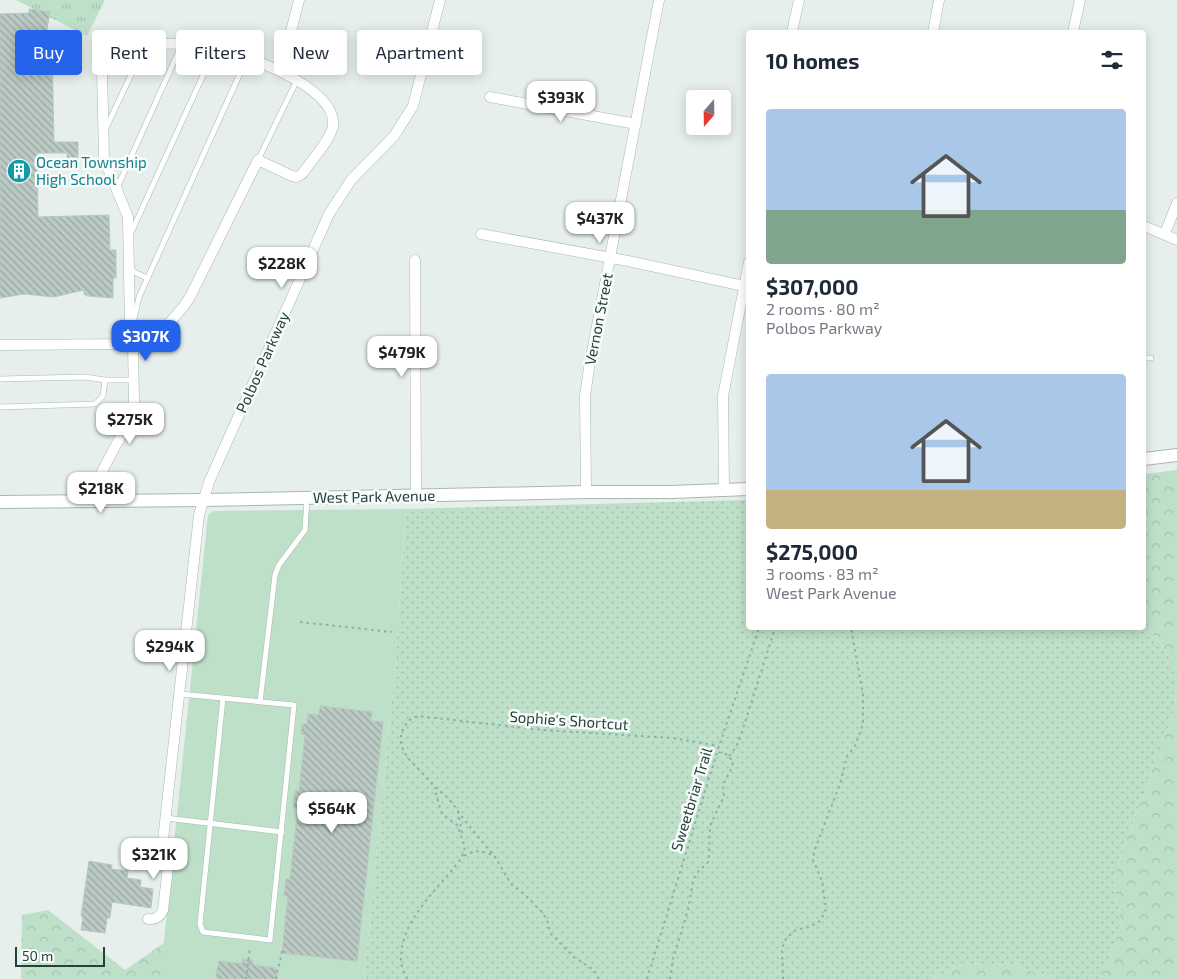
<!DOCTYPE html>
<html lang="en">
<head>
<meta charset="utf-8">
<style>
	:root { --surface:#fff; --page:#f2f2f3; --text:#1f2937; --muted:#747a83; --accent:#2563eb }
	body { margin:0; font-family:"Exo 2",sans-serif; background:var(--page); color:var(--text); height:100vh; display:flex; flex-direction:column; font-size:19px; white-space:nowrap }
	* { box-sizing:border-box; margin:0 }
	p { font-size:16px; color:var(--muted) }
	.icon { flex:none; width:28px; height:28px; fill:none; stroke:currentColor; stroke-width:2; stroke-linecap:round; stroke-linejoin:round }
	.map { position:relative; flex:1; overflow:hidden }
	.panel { position:absolute; left:746px; top:30px; width:400px; height:600px; display:flex; flex-direction:column; background:var(--surface); border-radius:5px; box-shadow:0 2px 12px #0003 }
	.panel>* { flex:none }
	.top-card { position:absolute; left:15px; top:30px; width:475px; height:45px; display:flex; gap:10px }
	.needle { width:32px; rotate:200deg }
	.fabs { position:absolute; left:686px; top:90px; display:grid; gap:10px }
	.fabs a { display:grid; place-items:center; width:45px; height:45px; border-radius:5px; background:var(--surface); box-shadow:0 2px 12px #0003; font-size:25px }
	.scale { position:absolute; left:15px; bottom:12px; width:90px; box-sizing:border-box; padding-left:5px; border:2px solid #24423a; border-top:0; font-size:14px; line-height:18px; white-space:nowrap; color:#24423a; -webkit-text-stroke:4px #f7fbf9; paint-order:stroke }
	.price { position:absolute; translate:-50% -42px; padding:0 11px; border-radius:10px; background:#fff; color:#222; font-size:16px; line-height:32px; filter:drop-shadow(0 1px 2px #0008) }
	.price::after { content:''; position:absolute; left:50%; top:30px; width:15px; height:11px; margin-left:-8px; background:inherit; clip-path:polygon(0 0,100% 0,50% 100%) }
	.price.current { background:var(--accent); color:#fff }
	ul { padding:0; list-style:none }
	li { display:grid; align-content:center; gap:10px; height:265px; padding:0 20px }
	li span { display:grid; place-items:center; height:155px; border-radius:5px; color:#555 }
	li>.icon { margin-inline-start:auto }
	span .icon { width:90px; height:90px; fill:#fffc; stroke-width:1 }
	li b { font-size:21px }
	h2 { display:flex; justify-content:space-between; align-items:center; height:60px; padding:0 20px; font-size:21px }
	.pill { padding:0 18px; border-radius:5px; background:var(--surface); box-shadow:0 2px 12px #0003; font-size:18px; line-height:45px }
	.pill.current { background:var(--accent); color:#fff }
	.map>svg:first-child { display:block }
	.grass { fill:url(#grass-dots) }
	.forest { fill:url(#forest-crowns) }
	.park { fill:url(#park-tufts) }
	.garden { fill:#bfe0c8 }
	.building { fill:url(#building-back-hatch); stroke:#b8c9c2 }
	.lines { fill:none; stroke-linecap:round; stroke-linejoin:round }
	.service-casing { stroke:#a8b8b2; stroke-width:6 }
	.minor-casing { stroke:#a8b8b2; stroke-width:11 }
	.tertiary-casing { stroke:#a8b8b2; stroke-width:14 }
	.path { stroke:#86b3a5; stroke-width:2; stroke-dasharray:2.5 4; stroke-linecap:butt }
	.service { stroke:#fff; stroke-width:5 }
	.minor { stroke:#fff; stroke-width:10 }
	.tertiary { stroke:#fff; stroke-width:12 }
	.labels { text-anchor:middle; dominant-baseline:central; stroke-width:5; stroke-linejoin:round; paint-order:stroke }
	.culture-label { font-size:15px; fill:#0d838f; stroke:#f7fbf9; text-anchor:start }
	.street-label { font-size:15px; fill:#24423a; stroke:#f7fbf9 }
</style>
</head>
<body>
<div class="map">
<svg width="1177" height="979" viewBox="0 0 1177 979">
	<defs>
		<pattern id="grass-dots" width="8" height="8" patternUnits="userSpaceOnUse" patternTransform="scale(1.25)"><rect width="8" height="8" fill="#bfe0c8"/><path d="M2 2h.1M6 6h.1" fill="none" stroke="#a4c1ad" stroke-width="1.8" stroke-linecap="round"/></pattern>
		<pattern id="forest-crowns" width="20" height="18" patternUnits="userSpaceOnUse" patternTransform="scale(1.25)"><rect width="20" height="18" fill="#bfe0c8"/><path d="M2 6a3 3 0 1 1 6 0M12 15a3 3 0 1 1 6 0" fill="none" stroke="#a4c1ad"/></pattern>
		<pattern id="park-tufts" width="24" height="20" patternUnits="userSpaceOnUse" patternTransform="scale(1.25)"><rect width="24" height="20" fill="#bfe0c8"/><path d="M3 7l-1-3M5 7V3M7 7l1-3M15 17l-1-3M17 17v-4M19 17l1-3" fill="none" stroke="#a4c1ad"/></pattern>
		<pattern id="building-back-hatch" width="6" height="6" patternUnits="userSpaceOnUse" patternTransform="scale(1.25)"><rect width="6" height="6" fill="#bbcac4"/><path d="M-1 5l2 2M0 0l6 6M5-1l2 2" fill="none" stroke="#98a6a0"/></pattern>
	</defs>
	<rect width="100%" height="100%" fill="#e6efeb"/>
	<!-- grass -->
	<path class="grass" d="M749,500v128h395v-4l16,18 17,28v20l-4,26 -18,41 -7,29 -13,30 -22,65 8,42 -11,35 -10,21h-47l-41,-14 -48,-2 -31,16h-569l31,-311 11,-159z"/>
	<!-- forest -->
	<path class="forest" d="M1177,470v200l-17,-28 -16,-18v-150z
		M1177,690v289h-77l10,-21 11,-35 -8,-42 22,-65 13,-30 7,-29 18,-41z
		M48,910l77,60 39,-27 6,-1 35,37h-184l1,-64z
		M964,963l48,2 41,14h-120z"/>
	<!-- park -->
	<path class="park" d="M16,0h89l-18,36z"/>
	<!-- garden -->
	<path class="garden" d="M406,509l-11,159 -31,311h-204l48,-464 5,-4z"/>
	<!-- building -->
	<path class="building" d="M29,9l21,3 -4,22 18,2 -2,15 -10,-2 2,93h24v22h-11v-11h-30l1,64 71,-2 1,35h6v28h-3v20l-26,-2 -3,-2v-4l-30,7 -30,-3 -24,4v-284l29,-1z
		M320,706l52,6 -1,9 12,1 -26,239 -75,-8 6,-57h-4l2,-17h4l8,-71h-5l2,-17h4l6,-56 -4,-1 1,-10h5l1,-10 11,1z
		M89,861l23,4 -1,4 17,2 -1,7 14,2 -1,7 13,2 -2,19 -39,-6 -2,16h-3l-2,15 -24,-3 2,-14h-2z
		M242,959l11,1v5l23,3 1,11h-60l-1,-6 3,-12 23,3z"/>
	<g class="lines">
		<!-- service casing -->
		<g class="service-casing">
			<path id="service" d="M106,128l39,-83
				M258,160l39,-80
				M117,188l65,-144
				M130,235l86,-188
				M131,268l3,4 13,6
				M134,319l5,-22 108,-239
				M1144,358h7
				M0,379l85,-2 20,3h28
				M0,407l95,-3 8,-8 2,-16
				M180,694l114,11 -24,235 -67,-8 -3,-8 23,-226
				M260,702l15,-127 4,-10 26,-35 2,-32
				M166,818l116,14"/>
		</g>
		<!-- minor casing -->
		<g class="minor-casing">
			<path id="minor" d="M792,32l7,-32
				M933,32l6,-32
				M1073,32l7,-32
				M290,35l9,-35
				M490,97l146,27
				M1144,226l33,14
				M1165,233l12,-30
				M481,234l147,27 116,25
				M415,260l1,236
				M0,345l133,-1 13,-2 12,-6 26,-30 7,-11 67,-135 34,16 5,1 5,-3c9,-13 28,-33 31,-48 5,-42 -102,-76 -133,-83l-79,2 -10,4 -4,4 -5,15 2,91 24,58 2,111 3,16 1,59 -2,8 -7,17 -38,72
				M724,489l-1,-93 26,-134
				M586,492l-1,-96 4,-28 70,-368
				M148,919c8,1 12,-2 15,-9l5,-43 -6,-18 37,-334 10,-33 120,-268 22,-34 43,-44 19,-30 27,-106"/>
		</g>
		<!-- tertiary casing -->
		<g class="tertiary-casing">
			<path id="tertiary" d="M1144,459l33,-4
				M0,502l203,-2 383,-8h85l78,-3"/>
		</g>
		<!-- path -->
		<path class="path" d="M300,622l92,10
			M729,756l7,-9 5,-12 34,-107
			M458,811l4,23
			M464,856c9,-6 19,-6 28,-1
			M246,979l4,-31
			M276,979c1,-10 5,-18 6,-28
			M407,979c-2,-6 -6,-12 -6,-19 -1,-41 39,-72 61,-103l3,-10 -8,-22 -15,-11 -8,-26
			M599,979l-5,-9 -20,-13 -23,-23 -4,-14 -5,-8 -18,-18 -13,-10 -16,-27 -29,-35 -17,-23 -15,-13 -27,-29 -6,-12v-12l7,-12 9,-5 126,14 129,8 47,8
			M647,979l72,-233 40,-118
			M670,979l3,-20 15,-49 5,-29 3,-7 12,-12 1,-4 1,-32 14,-30 -1,-11 9,-18 1,-5 -5,-7 -10,-3
			M783,979l-1,-31 4,-9 8,-8 22,-7 5,-4 5,-11 -4,-28 -9,-21 2,-11 25,-65 7,-28 8,-10 8,-22v-29l-12,-67"/>
		<!-- service -->
		<use href="#service" class="service"/>
		<!-- minor -->
		<use href="#minor" class="minor"/>
		<!-- tertiary -->
		<use href="#tertiary" class="tertiary"/>
	</g>
	<!-- icons -->
	<defs>
		<g id="building-disc" transform="scale(1.25)"><circle r="9.5" fill="#0f9aa8" stroke="#f7fbf9"/><path d="M-4-6H4V6H1V3H-1V6H-4ZM-2.5-4.3h1.7v1.8h-1.7ZM.8-4.3h1.7v1.8H.8ZM-2.5-1h1.7V.8h-1.7ZM.8-1h1.7V.8H.8Z" fill="#fff"/></g>
	</defs>
	<g fill-rule="evenodd">
		<use href="#building-disc" x="19" y="171"/>
	</g>
	<g class="labels">
		<!-- culture labels -->
		<g class="culture-label">
			<text x="36" y="162">Ocean Township<tspan x="36" dy="17">High School</tspan></text>
		</g>
		<!-- street labels -->
		<g class="street-label">
			<text transform="translate(598 319) rotate(-79)">Vernon Street</text>
			<text transform="translate(262 362) rotate(-66)">Polbos Parkway</text>
			<text transform="translate(374 496) rotate(-1)">West Park Avenue</text>
			<text transform="translate(569 720) rotate(4)">Sophie's Shortcut</text>
			<text transform="translate(691 799) rotate(-73)">Sweetbriar Trail</text>
		</g>
	</g>
</svg>
<div class="fabs">
<a><svg class="needle" viewBox="-14 -14 28 28"><path d="M0-13l5 13h-10z" fill="#e53935"/><path d="M0 13l5-13h-10z" fill="#747a83"/></svg></a>
</div>
<div class="scale">50 m</div>
<b class="price" style="left:561px;top:123px">$393K</b>
<b class="price" style="left:600px;top:244px">$437K</b>
<b class="price" style="left:282px;top:289px">$228K</b>
<b class="price current" style="left:146px;top:362px">$307K</b>
<b class="price" style="left:402px;top:378px">$479K</b>
<b class="price" style="left:130px;top:445px">$275K</b>
<b class="price" style="left:101px;top:514px">$218K</b>
<b class="price" style="left:170px;top:672px">$294K</b>
<b class="price" style="left:332px;top:834px">$564K</b>
<b class="price" style="left:154px;top:880px">$321K</b>
<div class="top-card">
<a class="pill current">Buy</a>
<a class="pill">Rent</a>
<a class="pill">Filters</a>
<a class="pill">New</a>
<a class="pill">Apartment</a>
</div>
<section class="panel">
<h2>10 homes<svg class="icon" aria-label="filters" viewBox="0 0 24 24"><path d="M4 7h16M4 17h16"/><circle cx="9" cy="7" r="2"/><circle cx="15" cy="17" r="2"/></svg></h2>
<ul>
<li><span style="background:linear-gradient(#a9c7e8 65%,#7fa58c 0)"><svg class="icon" aria-label="home" viewBox="0 0 24 24"><path d="M3 11l9-7 9 7M6 9v11h12V9"/></svg></span><div><b>$307,000</b><p>2 rooms · 80 m²</p><p>Polbos Parkway</p></div></li>
<li><span style="background:linear-gradient(#a9c7e8 75%,#c2b280 0)"><svg class="icon" aria-label="home" viewBox="0 0 24 24"><path d="M3 11l9-7 9 7M6 9v11h12V9"/></svg></span><div><b>$275,000</b><p>3 rooms · 83 m²</p><p>West Park Avenue</p></div></li>
</ul>
</section>
</div>
</body>
</html>
